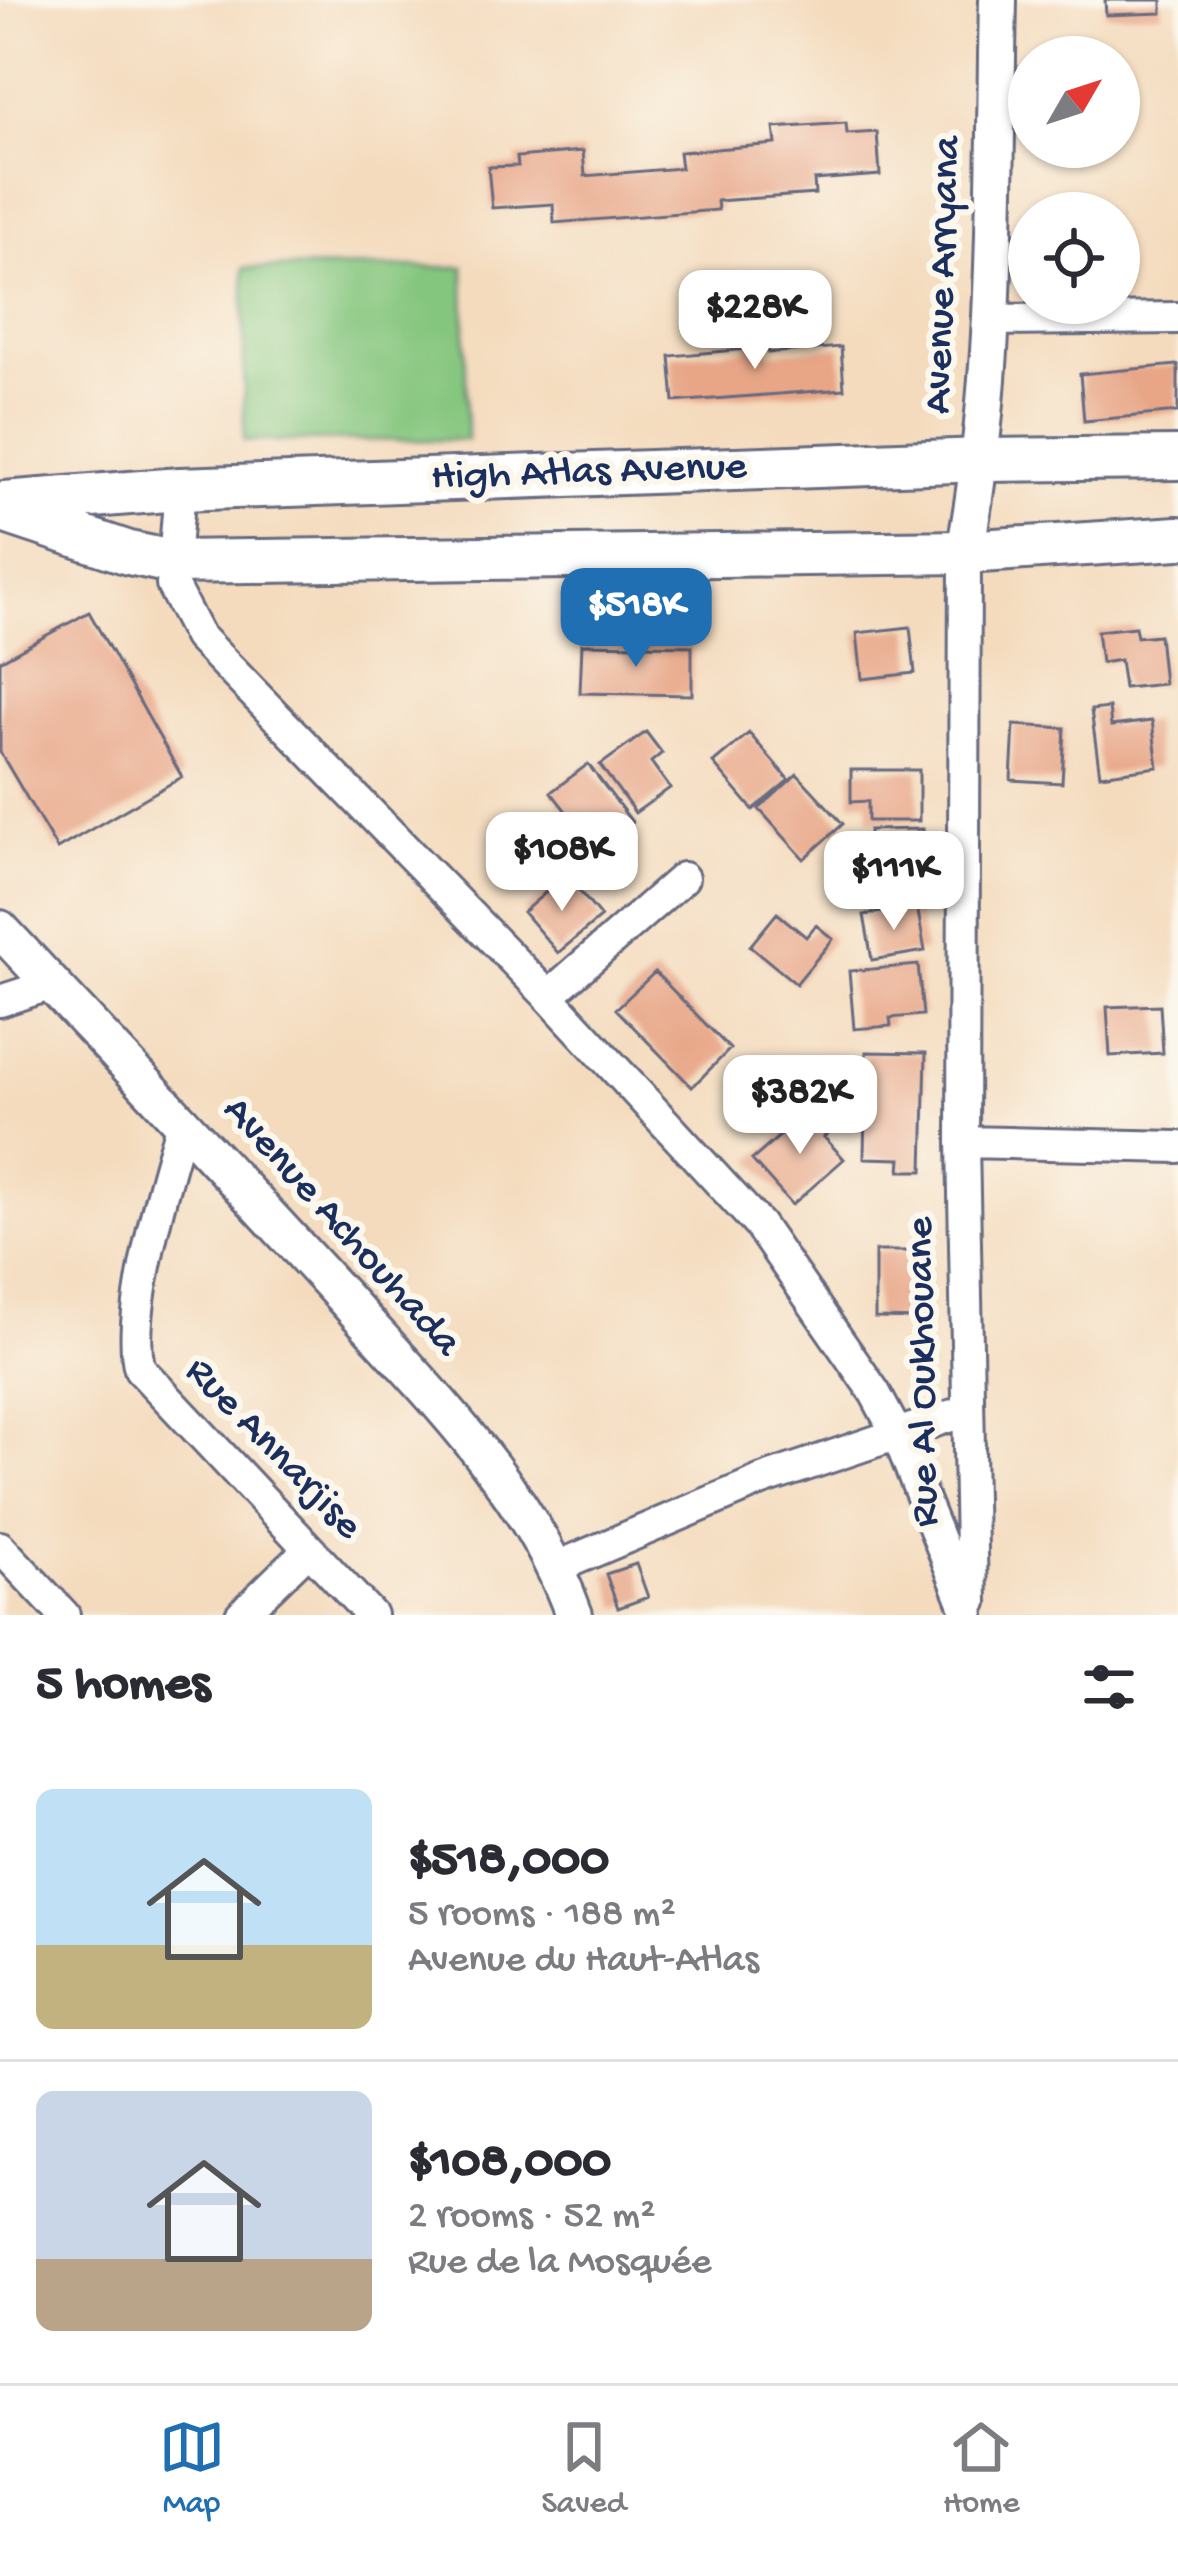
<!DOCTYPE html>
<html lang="en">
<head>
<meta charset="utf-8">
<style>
	:root { --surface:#fff; --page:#f2f2f3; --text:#2b2b33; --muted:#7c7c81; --line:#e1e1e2; --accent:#1f6fb2 }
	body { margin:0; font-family:"Gochi Hand",sans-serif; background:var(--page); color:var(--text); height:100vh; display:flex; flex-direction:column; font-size:45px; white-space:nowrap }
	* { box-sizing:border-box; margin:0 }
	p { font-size:39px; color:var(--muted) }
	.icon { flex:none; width:66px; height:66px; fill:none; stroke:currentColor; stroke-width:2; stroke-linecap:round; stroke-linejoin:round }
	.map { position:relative; height:1615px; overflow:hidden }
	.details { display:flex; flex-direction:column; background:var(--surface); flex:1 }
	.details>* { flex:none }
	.needle { width:78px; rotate:51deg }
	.controls { position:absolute; left:1008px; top:36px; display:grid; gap:24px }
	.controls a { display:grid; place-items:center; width:132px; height:132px; border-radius:50%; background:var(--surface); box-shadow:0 3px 9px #0004; font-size:60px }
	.price { position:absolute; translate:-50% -102px; padding:0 27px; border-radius:24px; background:#fff; color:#222; font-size:39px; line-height:78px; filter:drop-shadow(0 3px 6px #0008) }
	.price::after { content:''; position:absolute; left:50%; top:72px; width:36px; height:27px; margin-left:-18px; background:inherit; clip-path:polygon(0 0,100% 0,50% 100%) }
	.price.on { background:var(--accent); color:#fff }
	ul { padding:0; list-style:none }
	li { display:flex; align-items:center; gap:36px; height:300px; padding:0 36px }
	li+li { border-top:3px solid var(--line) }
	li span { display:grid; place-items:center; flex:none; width:336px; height:240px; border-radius:18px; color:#555 }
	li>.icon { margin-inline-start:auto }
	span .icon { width:144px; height:144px; fill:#fffc; stroke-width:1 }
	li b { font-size:51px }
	h2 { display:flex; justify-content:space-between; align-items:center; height:144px; padding:0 36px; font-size:51px }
	.tab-bar { display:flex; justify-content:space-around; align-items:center; height:168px; border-top:3px solid var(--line); background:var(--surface); font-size:33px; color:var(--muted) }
	.tab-bar a { display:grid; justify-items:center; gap:6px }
	.tab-bar .on { color:var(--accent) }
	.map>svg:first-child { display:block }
	.green { fill:#85c67e; stroke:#507a6e; stroke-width:3 }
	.building { fill:#e8a687 }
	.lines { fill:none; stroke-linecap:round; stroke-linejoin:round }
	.minor-casing { stroke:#676b80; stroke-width:36 }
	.tertiary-casing { stroke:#676b80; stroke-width:42 }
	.secondary-casing { stroke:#676b80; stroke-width:48 }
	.minor { stroke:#fff; stroke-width:30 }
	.tertiary { stroke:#fff; stroke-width:36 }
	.secondary { stroke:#fff; stroke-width:42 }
	.labels { text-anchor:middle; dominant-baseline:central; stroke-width:12; stroke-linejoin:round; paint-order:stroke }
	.street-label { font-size:42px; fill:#1b2f5e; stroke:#fbf7ec }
</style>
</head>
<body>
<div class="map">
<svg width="1178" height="1615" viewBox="0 0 1178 1615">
	<rect width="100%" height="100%" fill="#fbf7ec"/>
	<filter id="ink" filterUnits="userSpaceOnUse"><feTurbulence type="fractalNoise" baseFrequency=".00833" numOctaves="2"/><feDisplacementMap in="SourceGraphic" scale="24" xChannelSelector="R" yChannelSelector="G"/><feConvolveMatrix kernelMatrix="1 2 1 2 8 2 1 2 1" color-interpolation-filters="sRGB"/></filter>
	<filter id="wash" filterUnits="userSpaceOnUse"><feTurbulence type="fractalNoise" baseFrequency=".004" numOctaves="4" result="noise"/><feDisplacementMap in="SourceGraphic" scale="48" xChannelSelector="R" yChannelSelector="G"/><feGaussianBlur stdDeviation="2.7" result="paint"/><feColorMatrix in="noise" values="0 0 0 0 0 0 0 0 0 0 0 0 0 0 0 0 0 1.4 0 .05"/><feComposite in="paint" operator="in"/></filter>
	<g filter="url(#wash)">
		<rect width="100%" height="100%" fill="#f4dbbe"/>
		<!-- green -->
		<path class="green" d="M464,267l3,173 -223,1v-173z"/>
		<g id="blocks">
			<!-- building -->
			<path class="building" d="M1105,0h57v13l-56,2z
				M846,123l1,11 30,-2 3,43 -66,5 1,14 -98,7 1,9 -164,13 -1,-19 -61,4 -4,-41 30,-1 -1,-9 66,-6 2,25 96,-8 -2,-16 97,-8 -2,-16z
				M766,327l2,26 73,-6 3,42 -170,13 -4,-46 78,-7 -2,-20z
				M1178,365v47l-94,9 -4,-47z
				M89,612l93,165 -125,72 -57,-97v-91z
				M910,627l5,46 -53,6 -5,-46z
				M1135,627l2,10 22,-2 5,49 -40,4 -4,-28 -19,3 -4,-32z
				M582,644l110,2v49l-112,-2z
				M1109,708l2,18 41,-5 6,46 -58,8 -9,-65z
				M1014,725l51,3 -3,55 -51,-3z
				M646,732l16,21 -11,9 19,26 -35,25 -35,-48z
				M749,733l40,47 -36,30 -40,-47z
				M588,764l44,58 -36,28 -45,-58z
				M851,770h68v51h-51v-20l-17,1z
				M797,774l46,50 -39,35 -45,-50z
				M923,829l2,48 -54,1 -2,-48z
				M566,875l35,42 -43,36 -35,-41z
				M917,906l8,45 -53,9 -8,-45z
				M777,913l29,24 10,-12 17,14 -37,45 -46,-38z
				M918,965l5,50 -33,3 1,8 -37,3 -5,-58z
				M655,972l75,77 -38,38 -76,-78z
				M1160,1005l3,48 -53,3 -3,-49z
				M866,1052l60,1 -3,118h-23l1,-12 -37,-1z
				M814,1106l19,23 -9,8 20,22 -52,46 -40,-45z
				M875,1251h53v68l-53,-1z
				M636,1564l12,33 -30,11 -12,-34z"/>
		</g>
	</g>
	<g filter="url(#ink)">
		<use href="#blocks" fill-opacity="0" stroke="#676b80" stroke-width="3"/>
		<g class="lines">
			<!-- minor casing -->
			<g class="minor-casing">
				<path id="minor" d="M992,320l186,-2
					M180,489l-8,96 27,52 349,359 211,229 116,168 22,41 72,181
					M965,552l-2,590 9,460
					M548,996l135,-118
					M0,1001l52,-17
					M183,1120c-17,56 -59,197 -43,249l231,246
					M963,1142l215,5
					M0,1547l64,68
					M557,1567l205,-87 206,-70
					M241,1615l68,-66"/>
			</g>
			<!-- tertiary casing -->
			<g class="tertiary-casing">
				<path id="tertiary" d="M965,552c34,-182 29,-367 33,-552
					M0,929c115,123 231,245 344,369 86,96 187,193 230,317"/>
			</g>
			<!-- secondary casing -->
			<g class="secondary-casing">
				<path id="secondary" d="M4,503l176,-14 802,-29 196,-2
					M0,510l129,43 43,9 793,-10 213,-14"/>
			</g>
			<!-- minor -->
			<use href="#minor" class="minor"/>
			<!-- tertiary -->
			<use href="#tertiary" class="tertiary"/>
			<!-- secondary -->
			<use href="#secondary" class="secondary"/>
		</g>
	</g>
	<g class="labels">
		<!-- street labels -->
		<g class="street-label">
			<text transform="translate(945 275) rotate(-88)">Avenue Arryana</text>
			<text transform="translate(589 474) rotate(-2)">High Atlas Avenue</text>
			<text transform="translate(340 1228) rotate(48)">Avenue Achouhada</text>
			<text transform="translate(925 1372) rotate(-91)">Rue Al Oukhouane</text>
			<text transform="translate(272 1450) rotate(46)">Rue Annarjise</text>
		</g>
	</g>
</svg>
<div class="controls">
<a><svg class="needle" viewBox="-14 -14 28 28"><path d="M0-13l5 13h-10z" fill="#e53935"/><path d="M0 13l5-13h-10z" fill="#7c7c81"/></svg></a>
<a><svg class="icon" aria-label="locate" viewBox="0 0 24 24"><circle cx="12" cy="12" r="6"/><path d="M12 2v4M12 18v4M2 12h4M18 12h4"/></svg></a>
</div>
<b class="price" style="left:755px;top:372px">$228K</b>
<b class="price on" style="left:636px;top:670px">$518K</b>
<b class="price" style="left:562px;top:914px">$108K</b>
<b class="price" style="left:894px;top:933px">$111K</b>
<b class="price" style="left:800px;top:1157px">$382K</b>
</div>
<section class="details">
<h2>5 homes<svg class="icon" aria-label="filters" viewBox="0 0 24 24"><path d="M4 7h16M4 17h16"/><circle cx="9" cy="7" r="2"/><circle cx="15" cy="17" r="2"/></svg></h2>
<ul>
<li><span style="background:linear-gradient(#bfe0f5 65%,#c2b280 0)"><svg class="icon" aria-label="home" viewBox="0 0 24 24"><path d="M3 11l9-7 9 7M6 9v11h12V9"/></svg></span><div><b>$518,000</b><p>5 rooms · 188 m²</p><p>Avenue du Haut-Atlas</p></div></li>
<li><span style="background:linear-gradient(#c9d6e8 70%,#b9a48a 0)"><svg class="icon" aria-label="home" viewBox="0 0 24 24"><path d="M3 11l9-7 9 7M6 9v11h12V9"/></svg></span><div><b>$108,000</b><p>2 rooms · 52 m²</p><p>Rue de la Mosquée</p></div></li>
</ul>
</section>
<nav class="tab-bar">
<a class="on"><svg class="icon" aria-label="map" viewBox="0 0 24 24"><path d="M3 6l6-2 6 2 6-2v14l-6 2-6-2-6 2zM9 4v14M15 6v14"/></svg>Map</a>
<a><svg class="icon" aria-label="saved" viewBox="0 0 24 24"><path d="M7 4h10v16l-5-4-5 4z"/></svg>Saved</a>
<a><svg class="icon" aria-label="home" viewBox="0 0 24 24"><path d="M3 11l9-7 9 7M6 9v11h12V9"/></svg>Home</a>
</nav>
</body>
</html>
